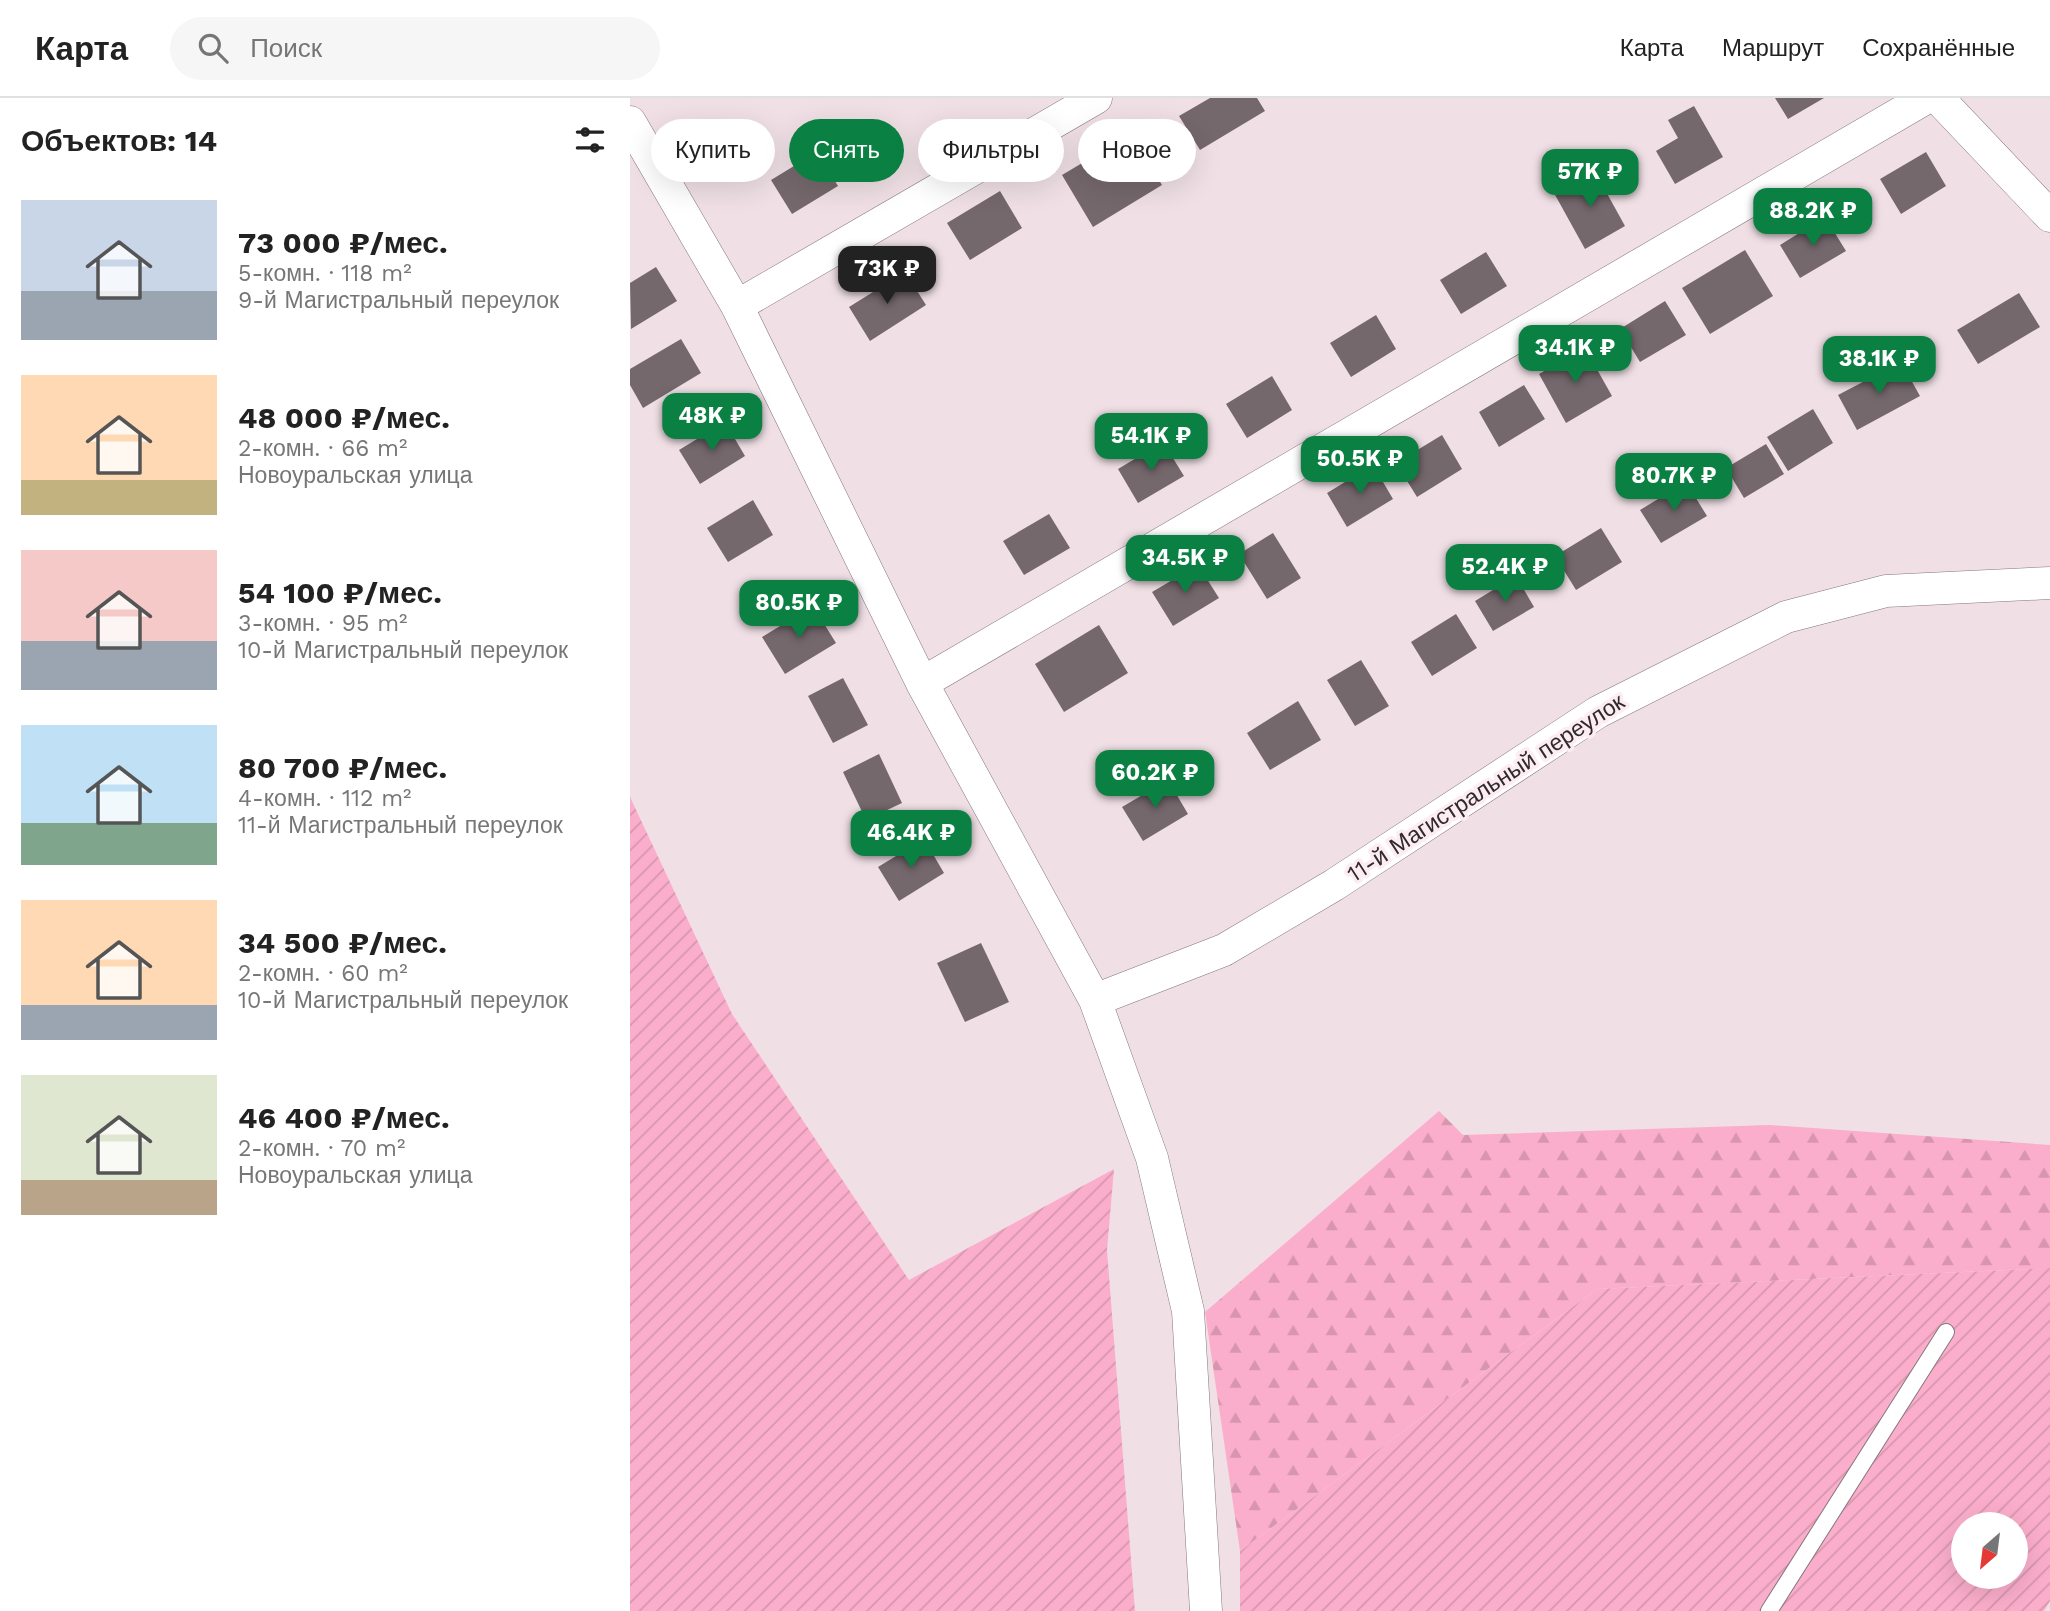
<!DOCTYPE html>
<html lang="ru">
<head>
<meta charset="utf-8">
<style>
	:root { --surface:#fff; --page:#f6f6f6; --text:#222; --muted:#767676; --line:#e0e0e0; --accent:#0b8043 }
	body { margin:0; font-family:"Work Sans",sans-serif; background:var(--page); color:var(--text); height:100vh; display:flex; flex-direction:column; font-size:26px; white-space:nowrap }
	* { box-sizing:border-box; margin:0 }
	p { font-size:23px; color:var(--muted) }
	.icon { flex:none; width:38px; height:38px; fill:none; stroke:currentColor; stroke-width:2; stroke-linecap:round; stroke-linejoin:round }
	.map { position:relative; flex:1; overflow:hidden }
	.sheet { display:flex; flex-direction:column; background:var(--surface); width:630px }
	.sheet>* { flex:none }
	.banner { position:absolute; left:21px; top:21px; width:665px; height:63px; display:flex; gap:14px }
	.needle { width:46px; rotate:208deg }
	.buttons { position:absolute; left:1321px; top:1414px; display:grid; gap:14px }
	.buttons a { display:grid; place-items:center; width:77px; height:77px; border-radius:50%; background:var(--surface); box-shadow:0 7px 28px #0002; font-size:35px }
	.price { position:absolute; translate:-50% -60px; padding:0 16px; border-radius:14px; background:var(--accent); color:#fff; font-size:23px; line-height:46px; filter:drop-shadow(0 2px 4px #0008) }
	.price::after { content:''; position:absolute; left:50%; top:42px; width:21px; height:16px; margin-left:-10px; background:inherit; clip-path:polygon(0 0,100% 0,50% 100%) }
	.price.on { background:#222; color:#fff }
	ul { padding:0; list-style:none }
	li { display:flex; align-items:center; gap:21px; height:175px; padding:0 21px }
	li span { display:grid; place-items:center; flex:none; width:196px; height:140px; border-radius:0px; color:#555 }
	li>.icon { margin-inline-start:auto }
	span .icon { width:84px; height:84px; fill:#fffc; stroke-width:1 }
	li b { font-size:30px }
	h2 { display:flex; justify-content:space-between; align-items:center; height:84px; padding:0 21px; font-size:30px }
	.tag { padding:0 24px; border-radius:32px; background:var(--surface); box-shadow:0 7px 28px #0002; font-size:24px; line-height:63px }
	.tag.on { background:var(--accent); color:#fff }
	header { display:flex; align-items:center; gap:42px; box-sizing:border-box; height:98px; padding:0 35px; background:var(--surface); border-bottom:2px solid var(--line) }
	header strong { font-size:33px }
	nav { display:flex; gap:38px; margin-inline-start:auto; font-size:24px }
	.search { width:490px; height:63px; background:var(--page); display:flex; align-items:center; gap:18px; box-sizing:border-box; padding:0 24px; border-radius:38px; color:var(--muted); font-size:26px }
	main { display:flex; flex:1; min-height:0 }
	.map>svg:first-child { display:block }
	.forest { fill:url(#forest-firs) }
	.garden { fill:url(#garden-furrows); fill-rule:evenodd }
	.building { fill:#75686c }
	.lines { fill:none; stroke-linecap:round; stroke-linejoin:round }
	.service-casing { stroke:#85777c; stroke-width:18 }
	.minor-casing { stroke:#85777c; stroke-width:33 }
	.service { stroke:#fff; stroke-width:16 }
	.minor { stroke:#fff; stroke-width:32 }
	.labels { text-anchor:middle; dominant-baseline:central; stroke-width:7; stroke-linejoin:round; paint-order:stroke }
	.street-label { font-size:23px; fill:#2f2a2c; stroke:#fdedf3 }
</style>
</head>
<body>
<header>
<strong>Карта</strong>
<div class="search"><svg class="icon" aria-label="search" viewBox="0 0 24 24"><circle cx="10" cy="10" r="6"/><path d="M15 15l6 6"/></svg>Поиск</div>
<nav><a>Карта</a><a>Маршрут</a><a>Сохранённые</a></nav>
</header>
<main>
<section class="sheet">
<h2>Объектов: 14<svg class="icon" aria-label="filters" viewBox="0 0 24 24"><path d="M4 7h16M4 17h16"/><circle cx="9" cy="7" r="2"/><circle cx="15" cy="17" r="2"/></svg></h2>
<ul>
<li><span style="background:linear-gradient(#c9d6e8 65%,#9aa5b1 0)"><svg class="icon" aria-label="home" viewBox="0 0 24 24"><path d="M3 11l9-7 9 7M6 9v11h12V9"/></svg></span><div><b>73 000 ₽/мес.</b><p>5-комн. · 118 m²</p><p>9-й Магистральный переулок</p></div></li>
<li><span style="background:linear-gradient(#ffd9b3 75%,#c2b280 0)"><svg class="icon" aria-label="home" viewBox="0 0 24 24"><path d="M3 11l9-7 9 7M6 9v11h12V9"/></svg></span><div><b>48 000 ₽/мес.</b><p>2-комн. · 66 m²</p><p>Новоуральская улица</p></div></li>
<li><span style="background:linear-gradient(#f6c9c9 65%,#9aa5b1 0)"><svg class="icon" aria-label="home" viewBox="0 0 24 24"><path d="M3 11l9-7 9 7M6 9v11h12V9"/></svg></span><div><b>54 100 ₽/мес.</b><p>3-комн. · 95 m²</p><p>10-й Магистральный переулок</p></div></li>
<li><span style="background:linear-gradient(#bfe0f5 70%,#7fa58c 0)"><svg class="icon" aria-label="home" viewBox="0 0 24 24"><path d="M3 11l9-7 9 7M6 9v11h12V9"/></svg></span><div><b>80 700 ₽/мес.</b><p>4-комн. · 112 m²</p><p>11-й Магистральный переулок</p></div></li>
<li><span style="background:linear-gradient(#ffd9b3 75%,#9aa5b1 0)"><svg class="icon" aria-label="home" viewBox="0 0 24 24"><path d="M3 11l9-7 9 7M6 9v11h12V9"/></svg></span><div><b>34 500 ₽/мес.</b><p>2-комн. · 60 m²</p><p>10-й Магистральный переулок</p></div></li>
<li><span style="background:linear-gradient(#dfe7d0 75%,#b9a48a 0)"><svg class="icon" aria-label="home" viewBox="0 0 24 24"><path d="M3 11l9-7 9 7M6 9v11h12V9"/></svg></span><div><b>46 400 ₽/мес.</b><p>2-комн. · 70 m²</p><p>Новоуральская улица</p></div></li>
</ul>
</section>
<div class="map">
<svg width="1420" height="1513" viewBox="0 0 1420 1513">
	<defs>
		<pattern id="forest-firs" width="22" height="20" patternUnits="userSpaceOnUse" patternTransform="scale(1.75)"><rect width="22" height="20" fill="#fbaecb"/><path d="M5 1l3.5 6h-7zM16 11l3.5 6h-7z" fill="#d796ae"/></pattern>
		<pattern id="garden-furrows" width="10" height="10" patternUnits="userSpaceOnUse" patternTransform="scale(1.75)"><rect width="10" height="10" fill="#fbaecb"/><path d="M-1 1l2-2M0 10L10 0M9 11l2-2" fill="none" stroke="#d796ae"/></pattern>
	</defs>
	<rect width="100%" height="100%" fill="#f0e0e5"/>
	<!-- forest -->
	<path class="forest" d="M809,1013l24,24 307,-10 280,20v128l-22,-4 -431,20 -357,262 -35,-239z"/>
	<!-- garden -->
	<path class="garden" d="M0,699l102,217 177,266 205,-111 -7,81 28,361h-505z
		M1420,1170v333l-6,10h-804v-60l357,-262zM1334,1426h52v53h-52z"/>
	<!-- building -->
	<path class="building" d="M580,0h47l8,13 -65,39 -21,-34z
		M1145,0h49l-36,21z
		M1064,8l29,51 -48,27 -19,-33 22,-13 -10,-18z
		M501,36l31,51 -69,42 -31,-52z
		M187,54l21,34 -46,28 -21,-34z
		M1296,54l20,34 -45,28 -21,-35z
		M964,72l31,56 -40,23 -31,-56z
		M370,93l22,37 -52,32 -23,-37z
		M1195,119l21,34 -46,27 -20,-33z
		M1115,152l28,46 -63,38 -28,-46z
		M856,154l21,34 -46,28 -21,-34z
		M26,169l21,34 -46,28 -1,-46z
		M275,174l21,33 -56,36 -21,-34z
		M1389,195l21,34 -62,37 -21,-34z
		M1035,203l21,34 -46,27 -20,-33z
		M746,217l20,34 -45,28 -21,-34z
		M51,241l20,34 -58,35 -13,-23v-16z
		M955,250l27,48 -46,27 -27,-49z
		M1271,264l19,34 -63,34 -19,-35z
		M642,278l20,34 -45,28 -21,-34z
		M894,287l21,34 -46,28 -20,-35z
		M1183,311l20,34 -45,28 -21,-34z
		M95,324l20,34 -45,28 -21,-34z
		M812,337l20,34 -45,28 -21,-34z
		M533,344l21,34 -46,27 -20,-34z
		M1136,346l18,30 -40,24 -18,-30z
		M743,367l20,34 -46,28 -20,-34z
		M1056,384l21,34 -46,27 -21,-33z
		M123,402l20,35 -45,27 -21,-34z
		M419,416l21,34 -46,27 -21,-34z
		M971,430l21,34 -46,28 -21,-34z
		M643,435l28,45 -34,21 -28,-45z
		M568,467l21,33 -46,28 -21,-34z
		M886,478l18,31 -41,24 -18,-30z
		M183,508l23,37 -51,31 -23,-37z
		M826,516l21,34 -45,28 -21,-34z
		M469,527l29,48 -64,39 -29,-48z
		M731,562l28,46 -34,20 -28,-46z
		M213,580l25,47 -35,18 -25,-47z
		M668,603l23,39 -51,30 -23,-37z
		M249,656l23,49 -36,17 -23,-48z
		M538,682l20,34 -45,27 -21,-34z
		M294,741l20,34 -45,28 -21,-34z
		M351,845l28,59 -44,20 -28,-59z"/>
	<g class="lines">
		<!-- service casing -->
		<g class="service-casing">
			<path id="service" d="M1139,1513l177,-279"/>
		</g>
		<!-- minor casing -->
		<g class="minor-casing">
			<path id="minor" d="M1308,0l112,118
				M0,24l107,184 185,377 173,317 57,158 36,153 18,300
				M107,208l359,-208
				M292,585l1004,-585
				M465,902l129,-50 110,-65 264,-173 188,-95 100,-26 164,-8"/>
		</g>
		<!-- service -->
		<use href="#service" class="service"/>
		<!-- minor -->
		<use href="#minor" class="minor"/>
	</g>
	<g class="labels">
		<!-- street labels -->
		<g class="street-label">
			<text transform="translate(856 690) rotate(-33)">11-й Магистральный переулок</text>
		</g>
	</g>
</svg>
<div class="buttons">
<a><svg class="needle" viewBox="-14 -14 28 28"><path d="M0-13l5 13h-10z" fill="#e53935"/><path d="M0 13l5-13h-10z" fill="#767676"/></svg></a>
</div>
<b class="price" style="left:960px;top:111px">57K ₽</b>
<b class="price" style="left:1183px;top:150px">88.2K ₽</b>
<b class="price on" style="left:257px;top:208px">73K ₽</b>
<b class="price" style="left:945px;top:287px">34.1K ₽</b>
<b class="price" style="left:1249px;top:298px">38.1K ₽</b>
<b class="price" style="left:82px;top:355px">48K ₽</b>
<b class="price" style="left:521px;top:375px">54.1K ₽</b>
<b class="price" style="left:730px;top:398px">50.5K ₽</b>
<b class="price" style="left:1044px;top:415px">80.7K ₽</b>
<b class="price" style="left:555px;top:497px">34.5K ₽</b>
<b class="price" style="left:875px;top:506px">52.4K ₽</b>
<b class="price" style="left:169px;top:542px">80.5K ₽</b>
<b class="price" style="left:525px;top:712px">60.2K ₽</b>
<b class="price" style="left:281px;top:772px">46.4K ₽</b>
<div class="banner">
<a class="tag">Купить</a>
<a class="tag on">Снять</a>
<a class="tag">Фильтры</a>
<a class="tag">Новое</a>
</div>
</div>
</main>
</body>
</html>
